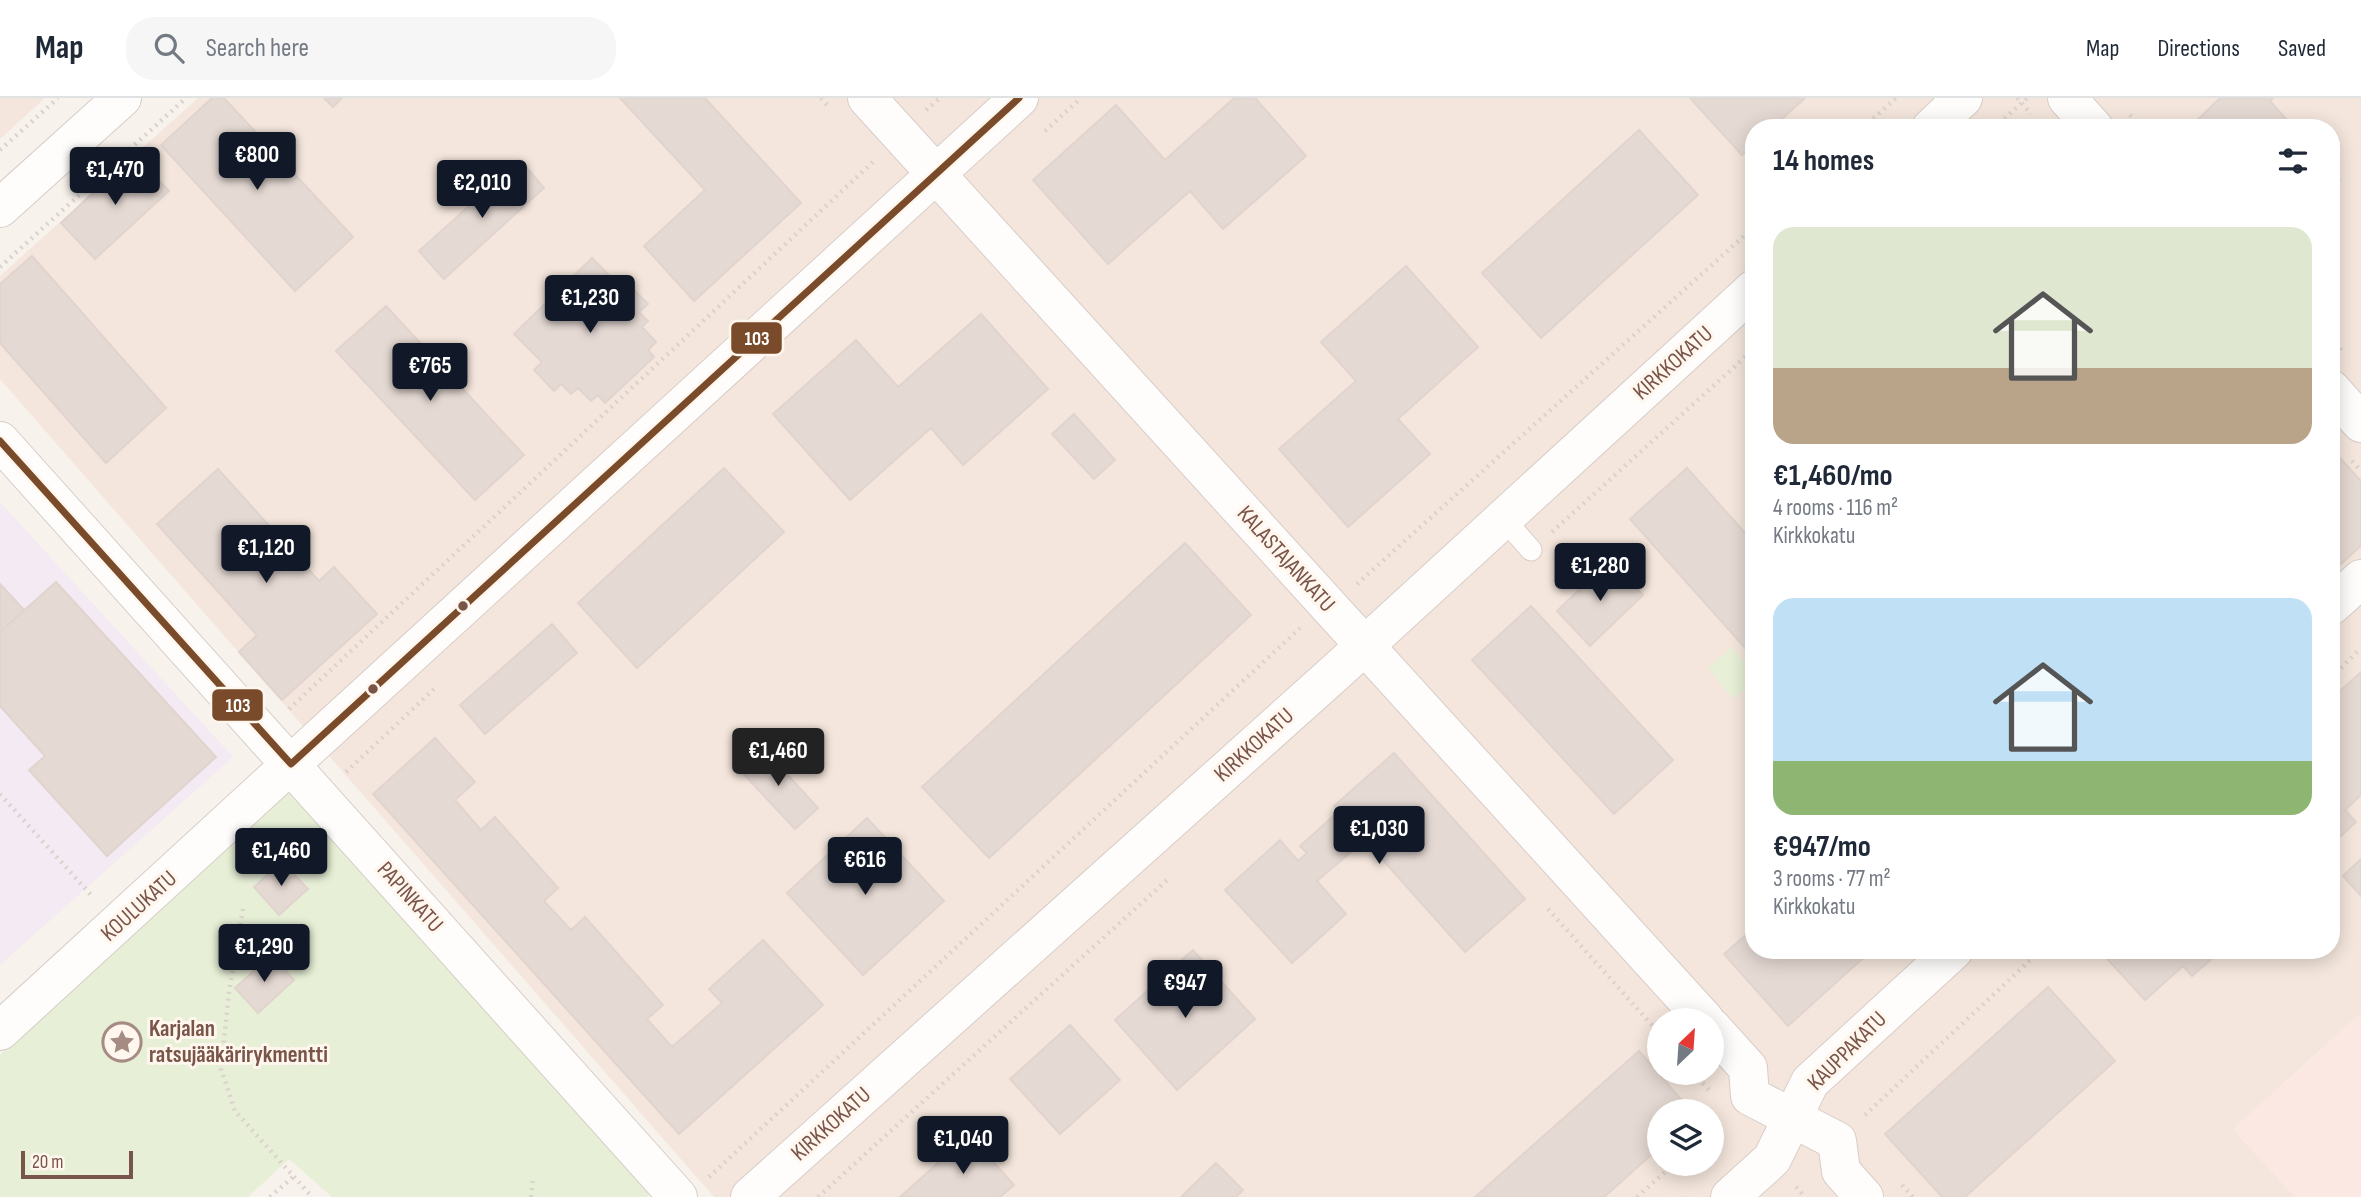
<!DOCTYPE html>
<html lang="en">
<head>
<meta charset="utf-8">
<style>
	:root { --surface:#fff; --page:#f6f6f7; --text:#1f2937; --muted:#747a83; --line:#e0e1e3; --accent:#111827 }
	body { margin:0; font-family:"Sofia Sans Condensed",sans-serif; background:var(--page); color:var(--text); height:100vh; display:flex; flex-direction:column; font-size:26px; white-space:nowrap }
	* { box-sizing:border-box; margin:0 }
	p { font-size:23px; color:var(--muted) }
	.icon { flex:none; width:38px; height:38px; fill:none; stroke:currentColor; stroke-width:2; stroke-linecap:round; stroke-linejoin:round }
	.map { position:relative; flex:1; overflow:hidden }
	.drawer { position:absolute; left:1745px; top:21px; width:595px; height:840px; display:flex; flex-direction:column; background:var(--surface); border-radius:28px; box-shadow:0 4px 18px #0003 }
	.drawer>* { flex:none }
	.needle { width:46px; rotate:25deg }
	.controls { position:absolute; left:1647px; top:910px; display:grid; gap:14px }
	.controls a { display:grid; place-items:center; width:77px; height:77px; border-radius:50%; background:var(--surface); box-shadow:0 4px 18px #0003; font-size:35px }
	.scale { position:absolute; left:21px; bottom:18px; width:112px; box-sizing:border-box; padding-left:7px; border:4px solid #795449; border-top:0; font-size:19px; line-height:24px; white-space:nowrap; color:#795449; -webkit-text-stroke:5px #fff6ee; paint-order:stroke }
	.price { position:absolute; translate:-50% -60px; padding:0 16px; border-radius:7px; background:var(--accent); color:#fff; font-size:23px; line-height:46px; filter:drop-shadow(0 2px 4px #0008) }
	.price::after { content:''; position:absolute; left:50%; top:42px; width:21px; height:16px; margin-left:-10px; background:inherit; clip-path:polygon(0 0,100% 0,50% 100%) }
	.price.current { background:#222; color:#fff }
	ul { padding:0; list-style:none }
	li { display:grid; align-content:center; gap:14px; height:371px; padding:0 28px }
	li span { display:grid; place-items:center; height:217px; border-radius:21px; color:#555 }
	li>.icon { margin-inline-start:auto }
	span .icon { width:126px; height:126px; fill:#fffc; stroke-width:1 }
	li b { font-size:30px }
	h2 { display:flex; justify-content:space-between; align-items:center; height:84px; padding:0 28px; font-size:30px }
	header { display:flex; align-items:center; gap:42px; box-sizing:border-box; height:98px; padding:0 35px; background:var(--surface); border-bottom:2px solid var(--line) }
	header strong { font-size:33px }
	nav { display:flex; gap:38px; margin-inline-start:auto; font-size:24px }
	.search { width:490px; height:63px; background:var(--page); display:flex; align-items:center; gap:18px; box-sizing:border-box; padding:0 24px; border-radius:28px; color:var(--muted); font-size:26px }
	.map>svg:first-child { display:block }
	.residential { fill:#f4e6dc; fill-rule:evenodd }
	.commercial { fill:#fbe8e2 }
	.education { fill:#f3eaf4 }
	.green { fill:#e7efd6 }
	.building { fill:#e5d9d3; stroke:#e1d4ce; stroke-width:2 }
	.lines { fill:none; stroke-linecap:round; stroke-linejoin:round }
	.lane-casing { stroke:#d7cdc8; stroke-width:23 }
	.street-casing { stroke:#d7cdc8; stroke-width:40 }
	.secondary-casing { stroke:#d8cdc8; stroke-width:40 }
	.path { stroke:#dbd1cd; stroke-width:4.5; stroke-dasharray:2 5; stroke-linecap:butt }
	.lane { stroke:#fefdfc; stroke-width:21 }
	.street { stroke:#fefdfc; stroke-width:38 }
	.secondary { stroke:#fefdfc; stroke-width:38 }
	.bus-1-casing { stroke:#fff6ee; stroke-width:12 }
	.bus-1 { stroke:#7a4b2a; stroke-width:7 }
	.bus-dot { fill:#795449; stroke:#fff6ee; stroke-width:2.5 }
	.labels { text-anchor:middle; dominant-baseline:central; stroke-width:6; stroke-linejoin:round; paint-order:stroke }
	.street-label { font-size:23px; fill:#795449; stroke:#fff6ee }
	.poi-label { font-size:23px; font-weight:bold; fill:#795449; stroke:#fff6ee; text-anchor:start }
	.line-badge { stroke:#fff6ee; stroke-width:2.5 }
	.badge-label { font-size:19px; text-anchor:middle; font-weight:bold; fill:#fff }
</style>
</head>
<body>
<header>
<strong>Map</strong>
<div class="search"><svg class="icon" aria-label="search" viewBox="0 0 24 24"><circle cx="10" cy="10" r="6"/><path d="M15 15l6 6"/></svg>Search here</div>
<nav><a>Map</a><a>Directions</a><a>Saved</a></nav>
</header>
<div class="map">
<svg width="2361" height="1099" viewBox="0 0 2361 1099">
	<rect width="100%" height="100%" fill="#f8f2ec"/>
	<!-- residential -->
	<path class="residential" d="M0,0h45l-45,41z
		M198,0h2163v915l-128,116 62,68h-1581l-714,-818v-103zM1754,30h577v822h-577zM1659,922h53v53h-53zM1659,1013h53v53h-53z"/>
	<!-- commercial -->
	<path class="commercial" d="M2361,915v184h-66l-62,-68z"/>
	<!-- education -->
	<path class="education" d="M0,404l233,255 -233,208z"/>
	<!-- green -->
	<path class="green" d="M1732,549l22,26 -1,9 -20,17 -25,-31z
		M291,691l359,405 -3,3h-315l-43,-38 -41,38h-248v-142z"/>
	<!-- building -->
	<path class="building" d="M212,0h12l129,139 -58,54 -134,-146z
		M324,0h18l-9,9z
		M620,0h85l96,105 -107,98 -50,-55 61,-56z
		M1234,0h21l51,58 -83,73 -33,-38 -82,73 -75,-84 83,-75 49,55z
		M1690,0h115l-33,30h-18v16l-12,11z
		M2220,0h53l-3,3 24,27h-105z
		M1639,32l59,65 -157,143 -59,-65z
		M134,56l35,37 -74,68 -34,-36z
		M520,62l24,28 -100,91 -25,-28z
		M2331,72l9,10 -9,8z
		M32,158l134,152 -60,55 -106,-120v-59z
		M592,160l32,32 5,-5 19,19 -9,8 9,9 -6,6 14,15 -8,8 6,7 -49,46 -7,-8 -7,6 -13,-13 -7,6 -10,-10 -7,7 -20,-21 8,-8 -28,-28z
		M1406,168l72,81 -80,72 32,35 -82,73 -69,-78 77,-68 -35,-39z
		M386,208l138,149 -49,45 -139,-149z
		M981,216l67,75 -85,76 -32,-37 -81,72 -77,-86 83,-74 42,47z
		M1074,316l41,46 -21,19 -42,-45z
		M2331,350l30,33v65l-30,27z
		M724,370l60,64 -147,136 -59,-65z
		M1687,370l67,75v115l-124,-139z
		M218,371l101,112 15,-14 43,47 -95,86 -43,-48 18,-17 -100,-111z
		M1185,445l66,72 -262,243 -67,-71z
		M1610,462l33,35 -53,51 -33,-35z
		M56,484l160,175 -109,99 -78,-86 16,-14 -45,-50v-74z
		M0,486l24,26 -24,22z
		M1531,508l142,154 -59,54 -142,-154z
		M552,526l25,29 -92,81 -25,-29z
		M2361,574v123l-16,15 11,12 -25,23v-146z
		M435,640l40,44 -20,18 26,30 14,-13 63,71 -14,13 27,29 14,-13 78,88 -16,14 25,28 50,-44 -13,-14 54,-49 60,65 -144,129 -306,-340z
		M761,648l57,62 -23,21 -57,-61z
		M1394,655l131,146 -60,53 -100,-112 -48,41 29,33 -54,49 -67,-73 55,-50 18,21 9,-8 -7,-7 39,-35 -5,-5z
		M867,720l77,83 -81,74 -76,-82z
		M2361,761v37l-18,-20z
		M282,764l26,27 -29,26 -25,-28z
		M1754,830v22h118l-84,76 -64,-72z
		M1193,852l62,69 -78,71 -62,-70z
		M2099,852h115l3,4 -25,22 -9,-10 -38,34z
		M271,857l23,25 -36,33 -23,-25z
		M2048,889l67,74 -150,136h-23l-57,-63z
		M1070,927l50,55 -60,54 -50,-55z
		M1639,953l52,60h-32v37l-55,49h-129z
		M969,1037l45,50 -14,12h-100z
		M1216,1065l27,27 -7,7h-55z"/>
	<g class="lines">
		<!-- lane casing -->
		<g class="lane-casing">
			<path id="lane" d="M1503,420l28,32"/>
		</g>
		<!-- street casing -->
		<g class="street-casing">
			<path id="street" d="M867,0l838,922
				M2067,0l27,30
				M1931,30l32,-30
				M0,110l122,-110
				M2331,291l30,34
				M2331,508l30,-27
				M1712,930l36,40 2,28 87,45 4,30 23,26
				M0,933l291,-267
				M750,1099l587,-526 417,-382
				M1730,1099l42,-38 38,-77 144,-132"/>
		</g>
		<!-- secondary casing -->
		<g class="secondary-casing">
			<path id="secondary" d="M0,343l678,756
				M291,666l728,-666"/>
		</g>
		<!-- path -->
		<path class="path" d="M821,0l9,10
			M2017,0l14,16
			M926,12l14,-12
			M2130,17l12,13
			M1863,30l33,-30
			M1994,30l33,-30
			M1045,33l36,-33
			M0,52l58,-52
			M0,169l186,-169
			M2331,240l13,15
			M2352,363l9,10
			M1552,434l202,-183
			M1357,486l397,-357
			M2331,580l30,-30
			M289,611l586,-549
			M346,674l88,-83
			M0,696l91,101
			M243,811l-14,83 -8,77 14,42 77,86
			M1548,811l111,124
			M1693,975l18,19
			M1865,1017l176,-165
			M1712,1032l9,-9
			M709,1079l591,-549
			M1902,1087l11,12
			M1796,1089l9,10
			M270,1099l23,-20
			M531,1099l2,-19
			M818,1099l349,-317
			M1637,1099l37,-33"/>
		<!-- lane -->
		<use href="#lane" class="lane"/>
		<!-- street -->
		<use href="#street" class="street"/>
		<!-- secondary -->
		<use href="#secondary" class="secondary"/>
		<!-- bus-1 casing -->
		<g class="bus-1-casing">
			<path id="bus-1" d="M0,343l291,323 728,-666"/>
		</g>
		<!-- bus-1 -->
		<use href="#bus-1" class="bus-1"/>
	</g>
	<!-- icons -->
	<defs>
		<g id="sight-ring" transform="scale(2.0125)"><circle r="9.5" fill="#fff6ee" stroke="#a58b82" stroke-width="1.5"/><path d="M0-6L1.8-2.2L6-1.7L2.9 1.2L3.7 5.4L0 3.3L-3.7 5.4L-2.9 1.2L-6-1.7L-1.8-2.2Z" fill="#a58b82"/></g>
	</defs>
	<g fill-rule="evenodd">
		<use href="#sight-ring" x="122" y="944"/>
	</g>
	<!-- markers -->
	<g class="bus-dot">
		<circle cx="463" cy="508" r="6"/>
		<circle cx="373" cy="591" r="6"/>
	</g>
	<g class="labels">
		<!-- street labels -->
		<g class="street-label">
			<text transform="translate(1673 265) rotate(-42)">KIRKKOKATU</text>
			<text transform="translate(1286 461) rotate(48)">KALASTAJANKATU</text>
			<text transform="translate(1254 647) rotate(-42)">KIRKKOKATU</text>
			<text transform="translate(410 799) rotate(48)">PAPINKATU</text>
			<text transform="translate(139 808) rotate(-42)">KOULUKATU</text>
			<text transform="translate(1847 953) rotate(-45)">KAUPPAKATU</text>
			<text transform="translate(831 1026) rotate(-42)">KIRKKOKATU</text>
		</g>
		<!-- poi labels -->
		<g class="poi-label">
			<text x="149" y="931">Karjalan<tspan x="149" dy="26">ratsujääkärirykmentti</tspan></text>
		</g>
	</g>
	<g class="line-badge">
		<rect x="730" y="223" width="53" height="34" rx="7" fill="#7a4b2a"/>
		<rect x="211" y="590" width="53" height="34" rx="7" fill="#7a4b2a"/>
	</g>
	<g class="badge-label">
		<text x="757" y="247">103</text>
		<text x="238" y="614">103</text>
	</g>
</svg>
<div class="controls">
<a><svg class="needle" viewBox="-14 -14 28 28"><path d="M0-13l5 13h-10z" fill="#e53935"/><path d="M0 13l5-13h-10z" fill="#747a83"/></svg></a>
<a><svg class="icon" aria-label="layers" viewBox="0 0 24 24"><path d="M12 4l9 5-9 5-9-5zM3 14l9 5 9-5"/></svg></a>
</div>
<div class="scale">20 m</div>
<b class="price" style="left:257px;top:94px">€800</b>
<b class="price" style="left:115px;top:109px">€1,470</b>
<b class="price" style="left:482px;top:122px">€2,010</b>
<b class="price" style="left:590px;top:237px">€1,230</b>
<b class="price" style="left:430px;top:305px">€765</b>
<b class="price" style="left:266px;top:487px">€1,120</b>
<b class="price" style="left:1600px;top:505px">€1,280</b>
<b class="price current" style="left:778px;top:690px">€1,460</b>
<b class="price" style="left:1379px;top:768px">€1,030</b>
<b class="price" style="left:281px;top:790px">€1,460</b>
<b class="price" style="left:865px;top:799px">€616</b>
<b class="price" style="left:264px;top:886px">€1,290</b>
<b class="price" style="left:1185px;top:922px">€947</b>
<b class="price" style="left:963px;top:1078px">€1,040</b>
<section class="drawer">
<h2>14 homes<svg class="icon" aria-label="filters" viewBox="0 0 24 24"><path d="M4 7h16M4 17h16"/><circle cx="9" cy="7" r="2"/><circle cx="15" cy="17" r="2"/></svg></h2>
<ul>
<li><span style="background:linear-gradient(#dfe7d0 65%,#b9a48a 0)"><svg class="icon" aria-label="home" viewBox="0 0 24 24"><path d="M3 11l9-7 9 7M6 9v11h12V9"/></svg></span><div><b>€1,460/mo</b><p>4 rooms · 116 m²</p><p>Kirkkokatu</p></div></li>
<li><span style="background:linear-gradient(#bfe0f5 75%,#8fb573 0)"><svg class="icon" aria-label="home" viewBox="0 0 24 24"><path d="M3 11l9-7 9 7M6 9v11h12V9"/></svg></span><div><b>€947/mo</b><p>3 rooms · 77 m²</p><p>Kirkkokatu</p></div></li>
</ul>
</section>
</div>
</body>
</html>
